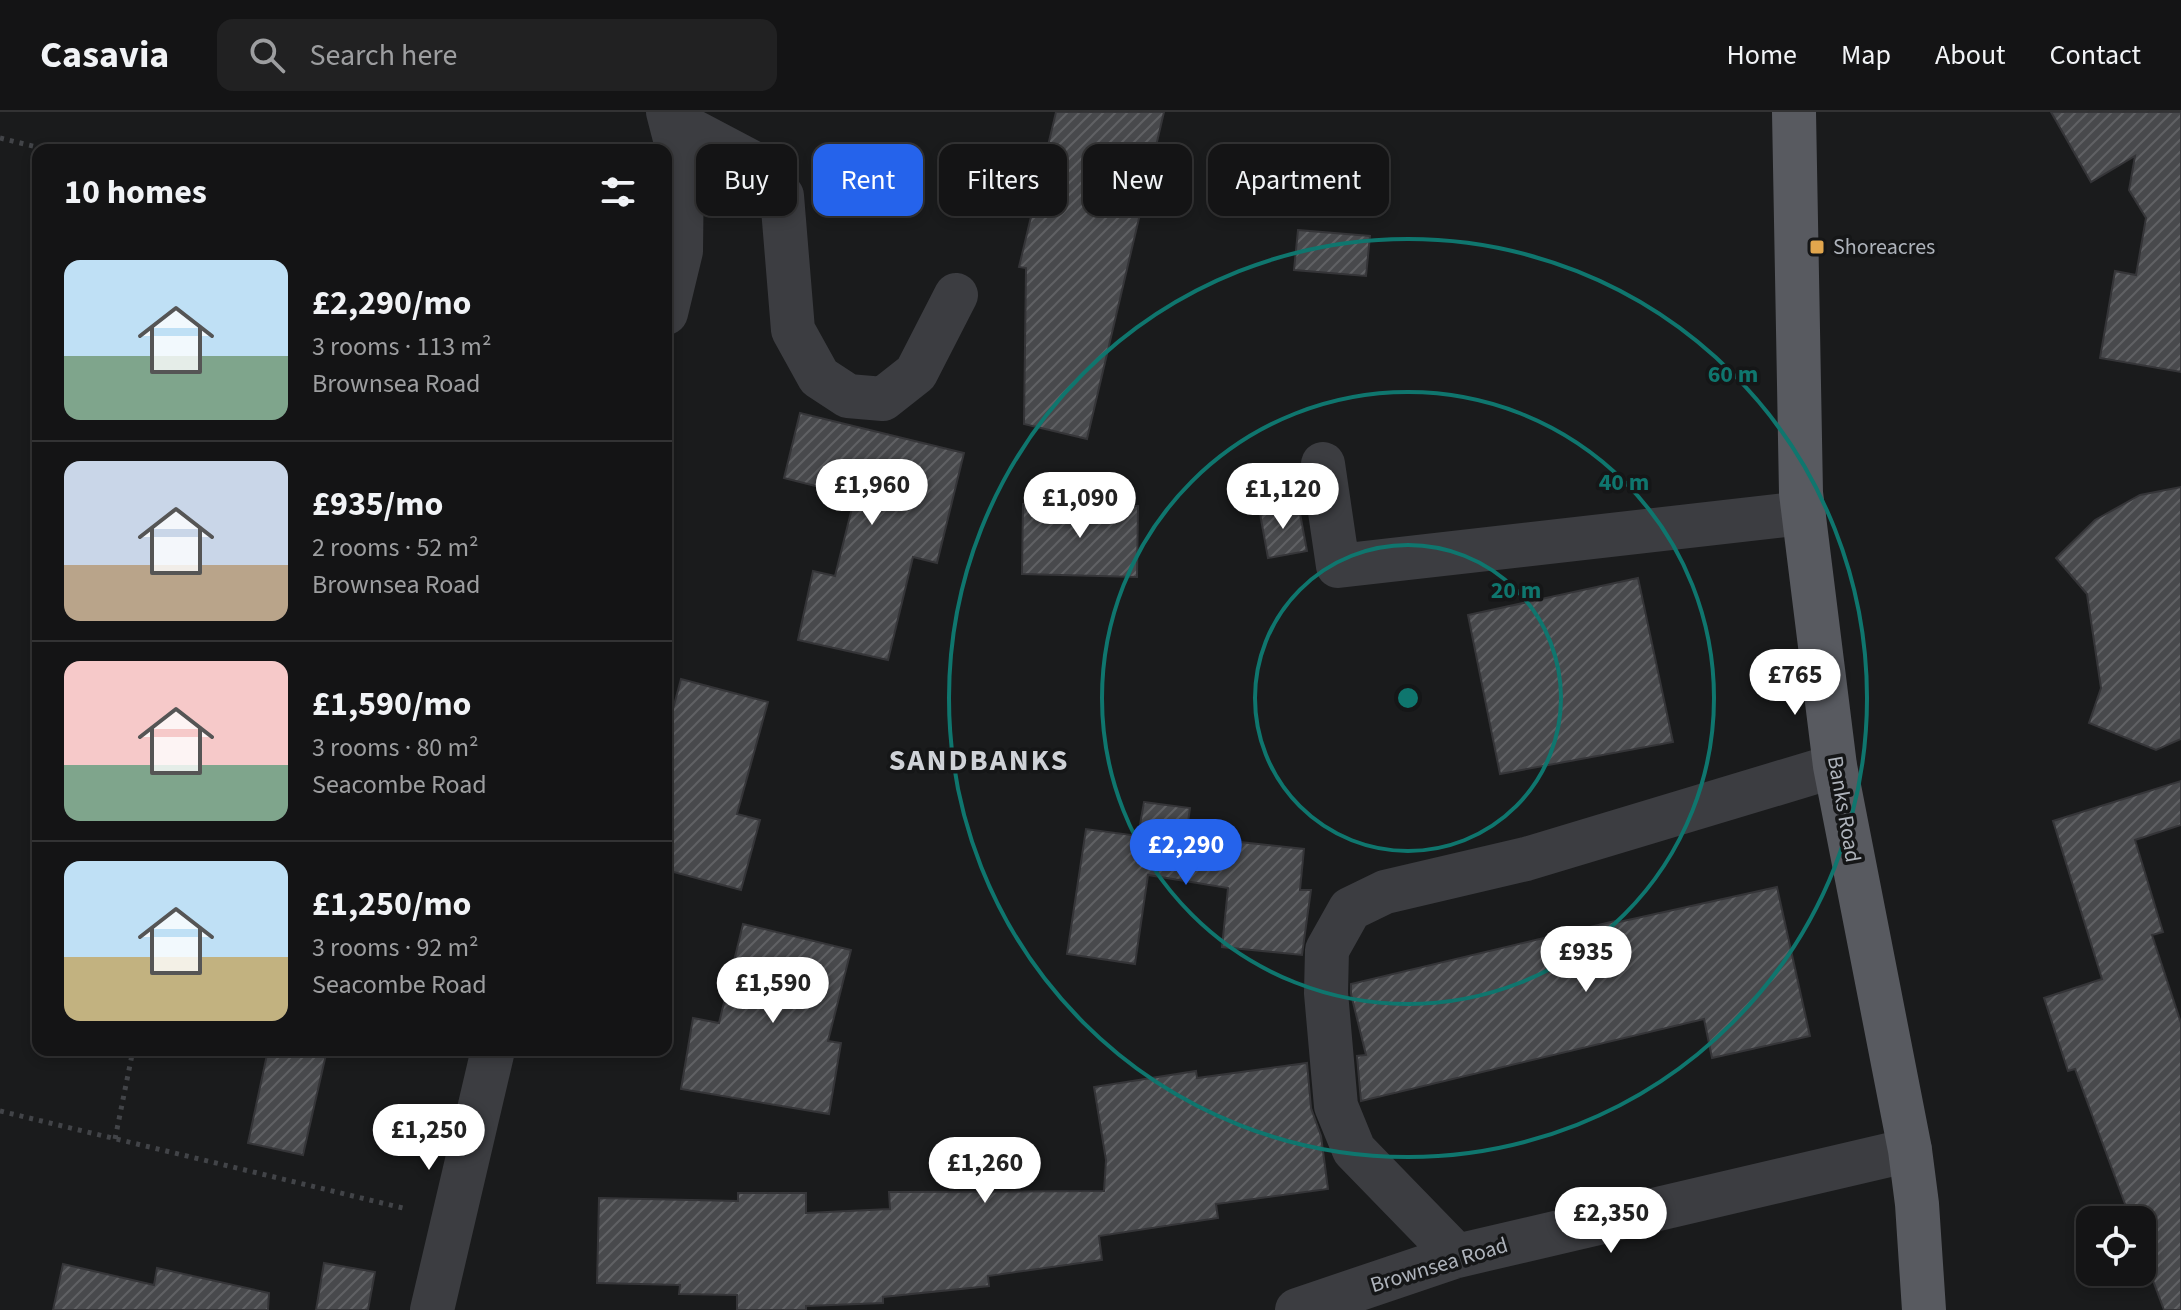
<!DOCTYPE html>
<html lang="en">
<head>
<meta charset="utf-8">
<style>
	:root { --surface:#141415; --page:#212122; --text:#f1f3f6; --muted:#9d9ea0; --line:#333334; --accent:#2563eb }
	body { margin:0; font-family:"Source Sans 3",sans-serif; background:var(--page); color:var(--text); height:100vh; display:flex; flex-direction:column; font-size:30px; white-space:nowrap }
	* { box-sizing:border-box; margin:0 }
	p { font-size:26px; color:var(--muted) }
	.icon { flex:none; width:44px; height:44px; fill:none; stroke:currentColor; stroke-width:2; stroke-linecap:round; stroke-linejoin:round }
	.map { position:relative; flex:1; overflow:hidden }
	.sheet { position:absolute; left:32px; top:32px; width:640px; height:912px; display:flex; flex-direction:column; background:var(--surface); border-radius:16px; box-shadow:0 4px 12px #0003,0 0 0 2px var(--line) }
	.sheet>* { flex:none }
	.guide { position:absolute; left:696px; top:32px; width:760px; height:72px; display:flex; gap:16px }
	.controls { position:absolute; left:2076px; top:1094px; display:grid; gap:16px }
	.controls a { display:grid; place-items:center; width:80px; height:80px; border-radius:16px; background:var(--surface); box-shadow:0 4px 12px #0003,0 0 0 2px var(--line); font-size:40px }
	.price { position:absolute; translate:-50% -68px; padding:0 18px; border-radius:28px; background:#fff; color:#222; font-size:26px; line-height:52px; filter:drop-shadow(0 2px 4px #0008) }
	.price::after { content:''; position:absolute; left:50%; top:48px; width:24px; height:18px; margin-left:-12px; background:inherit; clip-path:polygon(0 0,100% 0,50% 100%) }
	.price.selected { background:var(--accent); color:#fff }
	ul { padding:0; list-style:none }
	li { display:flex; align-items:center; gap:24px; height:200px; padding:0 32px }
	li+li { border-top:2px solid var(--line) }
	li span { display:grid; place-items:center; flex:none; width:224px; height:160px; border-radius:16px; color:#555 }
	li>.icon { margin-inline-start:auto }
	span .icon { width:96px; height:96px; fill:#fffc; stroke-width:1 }
	li b { font-size:34px }
	h2 { display:flex; justify-content:space-between; align-items:center; height:96px; padding:0 32px; font-size:34px }
	.tag { padding:0 28px; border-radius:16px; background:var(--surface); box-shadow:0 4px 12px #0003,0 0 0 2px var(--line); font-size:28px; line-height:72px }
	.tag.selected { background:var(--accent); color:#fff }
	header { display:flex; align-items:center; gap:48px; box-sizing:border-box; height:112px; padding:0 40px; background:var(--surface); border-bottom:2px solid var(--line) }
	header strong { font-size:38px }
	nav { display:flex; gap:44px; margin-inline-start:auto; font-size:28px }
	.search { width:560px; height:72px; background:var(--page); display:flex; align-items:center; gap:20px; box-sizing:border-box; padding:0 28px; border-radius:16px; color:var(--muted); font-size:30px }
	.map>svg:first-child { display:block }
	.building { fill:url(#building-hatch); stroke:#353538; stroke-width:2 }
	.lines { fill:none; stroke-linecap:round; stroke-linejoin:round }
	.path { stroke:#424448; stroke-width:5; stroke-dasharray:4 6; stroke-linecap:butt }
	.minor { stroke:#3c3d41; stroke-width:44 }
	.major { stroke:#585a60; stroke-width:44 }
	.ring { fill:none; stroke:#0f766e; stroke-width:4 }
	.poi-dot { fill:#e2a64d; stroke:#151617; stroke-width:3 }
	.labels { text-anchor:middle; dominant-baseline:central; stroke-width:7; stroke-linejoin:round; paint-order:stroke }
	.poi-label { font-size:22px; fill:#aeb3bb; stroke:#151617; text-anchor:start }
	.street-label { font-size:22px; fill:#aeb3bb; stroke:#151617 }
	.district-label { font-size:30px; font-weight:bold; letter-spacing:2px; fill:#cfd2d7; stroke:#151617 }
	.centre { fill:#0f766e; stroke:#151617; stroke-width:4 }
	.ring-label { font-size:24px; text-anchor:middle; font-weight:bold; fill:#0f766e; stroke:#151617; stroke-width:7; stroke-linejoin:round; paint-order:stroke }
</style>
</head>
<body>
<header>
<strong>Casavia</strong>
<div class="search"><svg class="icon" aria-label="search" viewBox="0 0 24 24"><circle cx="10" cy="10" r="6"/><path d="M15 15l6 6"/></svg>Search here</div>
<nav><a>Home</a><a>Map</a><a>About</a><a>Contact</a></nav>
</header>
<div class="map">
<svg width="2181" height="1198" viewBox="0 0 2181 1198">
	<defs>
		<pattern id="building-hatch" width="6" height="6" patternUnits="userSpaceOnUse" patternTransform="scale(2)"><rect width="6" height="6" fill="#48494c"/><path d="M-1 1l2-2M0 6l6-6M5 7l2-2" fill="none" stroke="#606164"/></pattern>
	</defs>
	<rect width="100%" height="100%" fill="#1a1b1c"/>
	<!-- building -->
	<path class="building" d="M1056,0h108l-77,327 -63,-15 2,-156 -7,-1z
		M2051,0h130v260l-81,-14 15,-87 21,4 10,-57 -17,-28 6,-34 -44,26z
		M1298,118l72,6 -4,40 -72,-6z
		M800,301l164,40 -27,110 -24,-6 -25,103 -90,-20 15,-69 22,5 20,-80 -71,-18z
		M2181,375v252l-25,11 -67,-27 12,-35 -14,-94 -31,-36 39,-38 45,-25z
		M1023,392l115,2 -1,71 -115,-3z
		M1259,396h40l8,43 -39,7z
		M1638,466l35,164 -173,32 -32,-159z
		M681,567l87,23 -31,112 23,6 -19,70 -75,-20v-135z
		M2181,669v44l-46,15 28,92 -11,3 29,88v287h-17l-22,-59v-31h-11l-56,-151 -7,2 -24,-73 58,-19 -49,-158z
		M1144,690l46,6 -4,28 118,13 -4,41h11l-9,65 -80,-8 6,-59 -80,-13 -13,89 -68,-10 19,-125 52,7z
		M1777,775l33,149 -98,22 -8,-39 -343,82 -4,-45 9,-1 -15,-61v-10l268,-64v2z
		M743,812l108,26 -23,91 13,2 -12,71 -148,-25 12,-71 26,5z
		M268,938h59l-24,105 -55,-12z
		M1307,951l4,45 10,28 7,53 -112,15 2,14 -119,18 3,24 -114,16 1,10 -106,11v6l-77,3v4h-69v-15l-58,-1 1,-9 -83,-2 2,-85 139,3v-8h68v20l84,-4 -1,-17 215,-1 2,-31 -12,-73 102,-16 1,7z
		M324,1151l51,9 -7,38h-52z
		M63,1152l91,21 3,-17 112,25 -1,17h-215z"/>
	<g class="lines">
		<!-- path -->
		<path class="path" d="M0,26l49,12
			M0,999l407,98
			M115,1027l18,-89"/>
		<!-- minor -->
		<path class="minor" d="M670,7l89,47 23,30 11,134 26,47 29,19 35,3 33,-26 40,-78
			M666,201l15,-62 1,-85 -14,-54
			M1323,352l15,102 466,-53
			M1457,1144l-103,-106 -18,-44 -10,-113 1,-43 23,-41 35,-17 141,-33 309,-93
			M432,1198l61,-260
			M1297,1198l160,-54 453,-106"/>
		<!-- major -->
		<path class="major" d="M1794,0l7,381 34,273 75,384 7,54 7,106"/>
	</g>
	<!-- distance rings -->
	<g class="ring">
		<circle cx="1408" cy="586" r="153"/>
		<circle cx="1408" cy="586" r="306"/>
		<circle cx="1408" cy="586" r="459"/>
	</g>
	<!-- markers -->
	<rect class="poi-dot" x="1809" y="127" width="16" height="16" rx="4"/>
	<g class="labels">
		<!-- poi labels -->
		<g class="poi-label">
			<text x="1833" y="135">Shoreacres</text>
		</g>
		<!-- street labels -->
		<g class="street-label">
			<text transform="translate(1844 697) rotate(80)">Banks Road</text>
			<text transform="translate(1439 1153) rotate(-17)">Brownsea Road</text>
		</g>
		<!-- district labels -->
		<g class="district-label">
			<text x="979" y="648">SANDBANKS</text>
		</g>
	</g>
	<circle cx="1408" cy="586" r="12" class="centre"/>
	<g class="ring-label">
		<text x="1733" y="270">60 m</text>
		<text x="1624" y="378">40 m</text>
		<text x="1516" y="486">20 m</text>
	</g>
</svg>
<div class="controls">
<a><svg class="icon" aria-label="locate" viewBox="0 0 24 24"><circle cx="12" cy="12" r="6"/><path d="M12 2v4M12 18v4M2 12h4M18 12h4"/></svg></a>
</div>
<b class="price" style="left:872px;top:415px">£1,960</b>
<b class="price" style="left:1283px;top:419px">£1,120</b>
<b class="price" style="left:1080px;top:428px">£1,090</b>
<b class="price" style="left:1795px;top:605px">£765</b>
<b class="price selected" style="left:1186px;top:775px">£2,290</b>
<b class="price" style="left:1586px;top:882px">£935</b>
<b class="price" style="left:773px;top:913px">£1,590</b>
<b class="price" style="left:429px;top:1060px">£1,250</b>
<b class="price" style="left:985px;top:1093px">£1,260</b>
<b class="price" style="left:1611px;top:1143px">£2,350</b>
<div class="guide">
<a class="tag">Buy</a>
<a class="tag selected">Rent</a>
<a class="tag">Filters</a>
<a class="tag">New</a>
<a class="tag">Apartment</a>
</div>
<section class="sheet">
<h2>10 homes<svg class="icon" aria-label="filters" viewBox="0 0 24 24"><path d="M4 7h16M4 17h16"/><circle cx="9" cy="7" r="2"/><circle cx="15" cy="17" r="2"/></svg></h2>
<ul>
<li><span style="background:linear-gradient(#bfe0f5 60%,#7fa58c 0)"><svg class="icon" aria-label="home" viewBox="0 0 24 24"><path d="M3 11l9-7 9 7M6 9v11h12V9"/></svg></span><div><b>£2,290/mo</b><p>3 rooms · 113 m²</p><p>Brownsea Road</p></div></li>
<li><span style="background:linear-gradient(#c9d6e8 65%,#b9a48a 0)"><svg class="icon" aria-label="home" viewBox="0 0 24 24"><path d="M3 11l9-7 9 7M6 9v11h12V9"/></svg></span><div><b>£935/mo</b><p>2 rooms · 52 m²</p><p>Brownsea Road</p></div></li>
<li><span style="background:linear-gradient(#f6c9c9 65%,#7fa58c 0)"><svg class="icon" aria-label="home" viewBox="0 0 24 24"><path d="M3 11l9-7 9 7M6 9v11h12V9"/></svg></span><div><b>£1,590/mo</b><p>3 rooms · 80 m²</p><p>Seacombe Road</p></div></li>
<li><span style="background:linear-gradient(#bfe0f5 60%,#c2b280 0)"><svg class="icon" aria-label="home" viewBox="0 0 24 24"><path d="M3 11l9-7 9 7M6 9v11h12V9"/></svg></span><div><b>£1,250/mo</b><p>3 rooms · 92 m²</p><p>Seacombe Road</p></div></li>
</ul>
</section>
</div>
</body>
</html>
